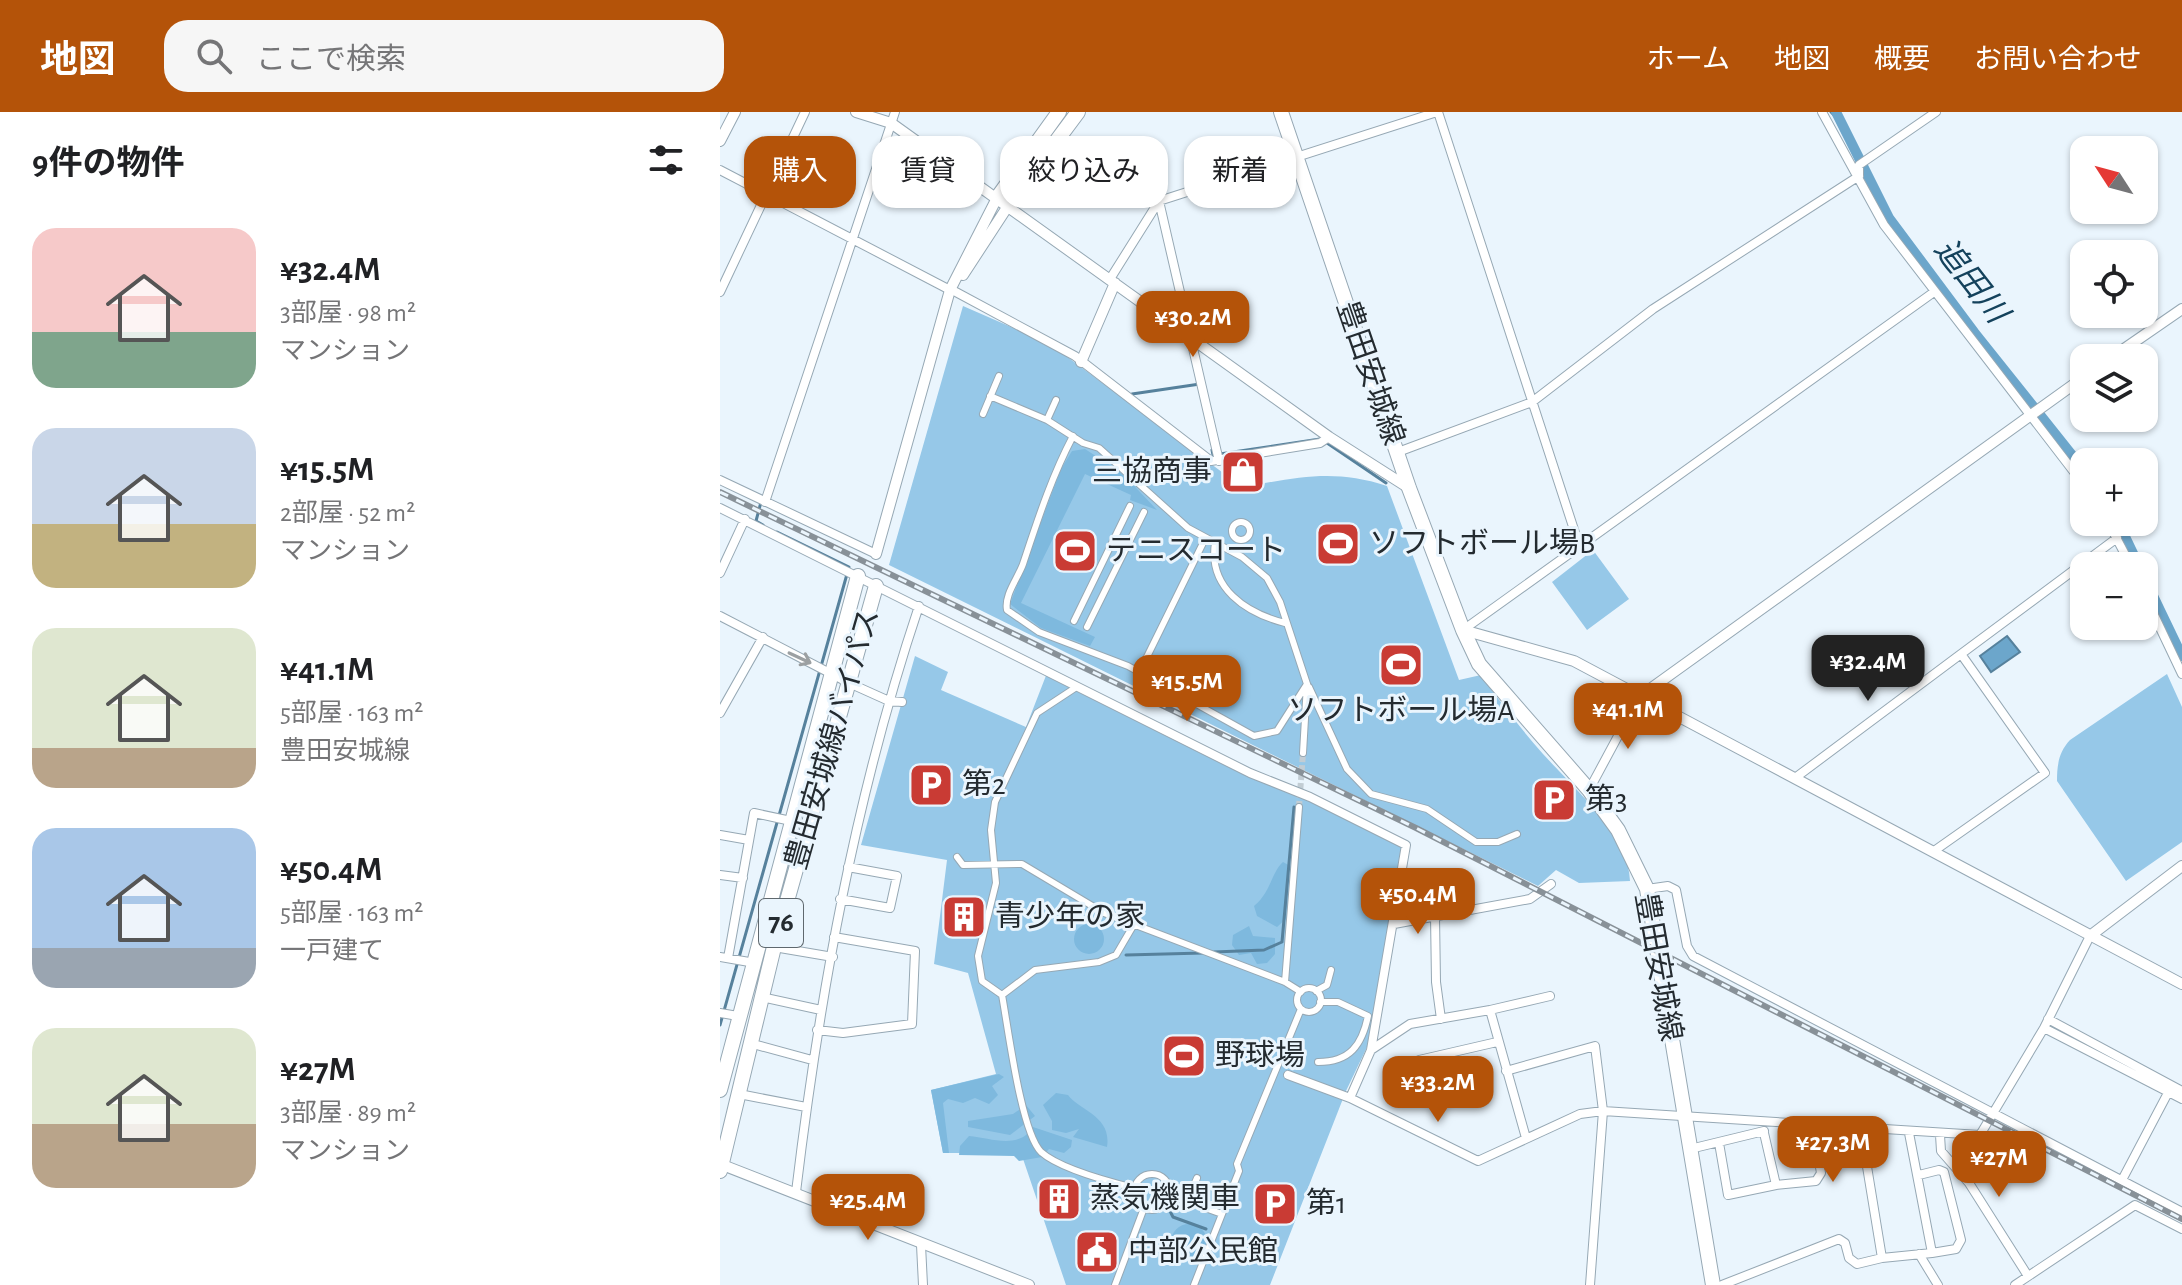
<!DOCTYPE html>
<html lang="ja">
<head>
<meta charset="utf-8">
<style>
	:root { --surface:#fff; --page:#f6f6f6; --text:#202124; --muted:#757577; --accent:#b45309 }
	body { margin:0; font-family:"Alegreya Sans","Noto Sans JP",sans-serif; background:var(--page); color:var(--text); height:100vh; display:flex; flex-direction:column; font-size:30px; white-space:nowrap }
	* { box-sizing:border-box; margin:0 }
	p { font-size:26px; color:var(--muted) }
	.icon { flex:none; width:44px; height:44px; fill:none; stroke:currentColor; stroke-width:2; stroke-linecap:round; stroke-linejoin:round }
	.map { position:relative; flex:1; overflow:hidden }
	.panel { display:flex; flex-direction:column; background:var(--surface); width:720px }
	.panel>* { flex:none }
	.guide { position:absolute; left:24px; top:24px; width:760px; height:72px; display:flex; gap:16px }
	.needle { width:52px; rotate:306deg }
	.controls { position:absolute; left:1350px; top:24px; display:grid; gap:16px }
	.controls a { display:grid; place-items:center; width:88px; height:88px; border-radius:16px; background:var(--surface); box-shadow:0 2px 6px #0004; font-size:40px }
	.price { position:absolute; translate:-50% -68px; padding:0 18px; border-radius:16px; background:var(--accent); color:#fff; font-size:26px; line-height:52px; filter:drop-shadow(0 2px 4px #0008) }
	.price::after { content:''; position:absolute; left:50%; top:48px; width:24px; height:18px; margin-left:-12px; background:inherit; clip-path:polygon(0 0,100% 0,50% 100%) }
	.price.on { background:#222; color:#fff }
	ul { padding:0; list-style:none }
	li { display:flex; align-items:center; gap:24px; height:200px; padding:0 32px }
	li span { display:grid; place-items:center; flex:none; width:224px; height:160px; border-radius:24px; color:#555 }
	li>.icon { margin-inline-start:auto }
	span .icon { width:96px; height:96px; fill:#fffc; stroke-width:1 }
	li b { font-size:34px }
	h2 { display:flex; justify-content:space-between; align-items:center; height:96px; padding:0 32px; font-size:34px }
	.pill { padding:0 28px; border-radius:24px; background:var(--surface); box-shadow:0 2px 6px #0004; font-size:28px; line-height:72px }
	.pill.on { background:var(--accent); color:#fff }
	header { display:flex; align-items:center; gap:48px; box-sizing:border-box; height:112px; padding:0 40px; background:var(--accent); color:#fff }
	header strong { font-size:38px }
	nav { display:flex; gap:44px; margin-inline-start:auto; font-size:28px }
	.search { width:560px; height:72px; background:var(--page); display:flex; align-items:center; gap:20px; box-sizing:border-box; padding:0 28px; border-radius:24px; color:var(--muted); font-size:30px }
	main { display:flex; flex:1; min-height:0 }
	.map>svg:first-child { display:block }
	.green { fill:#96c8e8 }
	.forest { fill:#7eb9de }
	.water { fill:#6ca6cb; stroke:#56819c; stroke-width:2 }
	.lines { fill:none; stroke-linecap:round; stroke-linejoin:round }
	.stream { stroke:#56819c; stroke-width:3 }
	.canal { stroke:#6ca6cb; stroke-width:10 }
	.pedestrian-tunnel { stroke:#c2cdd4; stroke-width:6; stroke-dasharray:6 3; stroke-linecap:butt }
	.pedestrian-casing { stroke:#96a8b4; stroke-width:8 }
	.minor-casing { stroke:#96a8b4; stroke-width:10 }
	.tertiary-casing { stroke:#96a8b4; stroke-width:12 }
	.primary-casing { stroke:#96a8b4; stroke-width:16 }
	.pedestrian { stroke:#fff; stroke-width:6 }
	.minor { stroke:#fff; stroke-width:8 }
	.tertiary { stroke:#fff; stroke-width:10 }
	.primary { stroke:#fff; stroke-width:14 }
	.rail-casing { stroke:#889198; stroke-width:6 }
	.rail { stroke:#eaf5fd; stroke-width:3; stroke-dasharray:9; stroke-linecap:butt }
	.oneway { stroke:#9ca0a2 }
	.labels { text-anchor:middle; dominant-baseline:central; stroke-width:6; stroke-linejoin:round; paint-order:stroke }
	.shield { fill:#eaf5fd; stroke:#5f686e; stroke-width:2 }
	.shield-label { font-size:28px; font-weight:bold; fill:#242b30 }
	.street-label { font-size:30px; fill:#242b30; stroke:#eaf5fd }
	.poi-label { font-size:30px; fill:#242b30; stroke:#eaf5fd; text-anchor:start }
	.water-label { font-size:32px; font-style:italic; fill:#14425c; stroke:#eaf5fd }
</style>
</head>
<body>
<header>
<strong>地図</strong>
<div class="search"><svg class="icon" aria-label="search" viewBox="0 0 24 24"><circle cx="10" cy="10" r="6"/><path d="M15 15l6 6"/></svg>ここで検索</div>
<nav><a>ホーム</a><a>地図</a><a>概要</a><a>お問い合わせ</a></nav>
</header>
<main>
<section class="panel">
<h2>9件の物件<svg class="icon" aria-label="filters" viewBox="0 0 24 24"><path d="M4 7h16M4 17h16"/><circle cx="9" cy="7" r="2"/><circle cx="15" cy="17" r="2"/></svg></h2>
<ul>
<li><span style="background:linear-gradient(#f6c9c9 65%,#7fa58c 0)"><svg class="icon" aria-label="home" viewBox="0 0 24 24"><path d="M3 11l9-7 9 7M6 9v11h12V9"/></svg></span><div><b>¥32.4M</b><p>3部屋 · 98 m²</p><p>マンション</p></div></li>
<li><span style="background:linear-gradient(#c9d6e8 60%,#c2b280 0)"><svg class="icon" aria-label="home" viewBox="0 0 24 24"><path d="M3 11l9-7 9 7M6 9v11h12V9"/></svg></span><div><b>¥15.5M</b><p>2部屋 · 52 m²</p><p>マンション</p></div></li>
<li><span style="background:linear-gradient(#dfe7d0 75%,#b9a48a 0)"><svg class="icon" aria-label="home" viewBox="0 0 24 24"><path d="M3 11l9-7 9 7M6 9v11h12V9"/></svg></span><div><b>¥41.1M</b><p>5部屋 · 163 m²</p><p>豊田安城線</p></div></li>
<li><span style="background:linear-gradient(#a9c7e8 75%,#9aa5b1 0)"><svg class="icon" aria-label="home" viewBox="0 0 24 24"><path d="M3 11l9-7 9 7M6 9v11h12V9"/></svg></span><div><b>¥50.4M</b><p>5部屋 · 163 m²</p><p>一戸建て</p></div></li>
<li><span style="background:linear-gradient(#dfe7d0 60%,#b9a48a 0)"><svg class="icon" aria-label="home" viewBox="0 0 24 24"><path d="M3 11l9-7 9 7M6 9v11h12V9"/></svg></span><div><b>¥27M</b><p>3部屋 · 89 m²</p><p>マンション</p></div></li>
</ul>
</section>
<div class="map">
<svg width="1462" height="1173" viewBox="0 0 1462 1173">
	<rect width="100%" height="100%" fill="#eaf5fd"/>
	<!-- green -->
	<path class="green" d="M243,194l87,38 192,143c54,-9 91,-19 145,-1l72,194 22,-5c19,27 40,54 62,79 28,31 87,83 87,127l-51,2 -23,-13 -18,16 -649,-321z
		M873,438l36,49 -42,31 -35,-48z
		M195,544l33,16 -7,18 85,37 21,-54 357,173 -37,201 -21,44 -76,194h-204l-45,-132h-78l-12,-63 65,-16 -28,-101 -34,-9 13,-104 -86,-15z
		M1447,562l15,33v135l-56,39 -69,-100c0,-17 2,-29 13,-41z"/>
	<!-- forest -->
	<path class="forest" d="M365,337l37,24 35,37 -27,-10 1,-5 -46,-21 -64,129 74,34 -5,9 -49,-18 -31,-24 51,-135 11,-18z
		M563,750l9,5 -4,50 -11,10 -20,-11 -3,-10c17,-14 18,-35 29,-44z
		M354 827a15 15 0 1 1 30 0a15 15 0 1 1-30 0Z
		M529,814l4,10 22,2v16l-8,9 -10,1 -6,-11 -12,2 -7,-10 1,-10z
		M279,962l5,3 -12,9 6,9 -9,9 -14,-6 -12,5 -15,-4 -5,4 6,50h-6l-12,-63z
		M336,981l12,2c12,16 44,21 39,52l-34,-10 6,-8 -13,4 -14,-3v-9l-9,-16z
		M306,993l9,11 -25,19 -42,-8v-6l45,-7z
		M313,1015l39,13 -1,7 -7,6 -15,-4 -7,8 -23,4 -5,-5 -55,-1 1,-9 9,-10c22,2 50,14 64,-9z
		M451 1130a18 18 0 1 1 36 0a18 18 0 1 1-36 0Z"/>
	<!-- water -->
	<path class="water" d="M1287,524l13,16 -29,20 -11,-16z"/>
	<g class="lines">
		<!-- stream -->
		<path class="stream" d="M1111,0l5,5
			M412,282l68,-10
			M607,331l59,40
			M492,338l1,5 107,-16
			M41,390l-5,19 7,4
			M494,840l50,-2 18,-8 12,-135
			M406,843l77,-2
			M0,913l129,-458 -72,-35
			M454,1097l-4,2 3,6 33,12"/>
		<!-- canal -->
		<path class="canal" d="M1116,0l53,106 85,114 110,138
			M1398,410l21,44
			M1424,465l38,79"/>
		<!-- pedestrian-tunnel -->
		<path class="pedestrian-tunnel" d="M579,695l4,-54"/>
		<!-- pedestrian casing -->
		<g class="pedestrian-casing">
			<path id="pedestrian" d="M270,284l57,24 9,-20
				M263,302l16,-38
				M327,308l36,23 16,5 89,80 54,29 25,21 13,24 27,82 -4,69
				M353,324c-22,42 -35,83 -50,128 -5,14 -19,31 -16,46l32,22 89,34 126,70 23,-5 30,-47
				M512 419a9 9 0 1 1 18 0a9 9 0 1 1-18 0Z
				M495,431c-7,45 31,70 70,80
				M354,509l56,-115
				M367,515l57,-115
				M419,561l66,-134
				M589,575l38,82 24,25 56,15 49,33h22l19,-8
				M355,576l-38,25 -42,89 -4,28 5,53 -18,73 4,25 20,14c6,32 19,137 39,157 19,17 69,30 93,36
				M237,745l6,8 59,-1 82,49 181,69 16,10
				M565,870l14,-175
				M577 888a12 12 0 1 1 24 0a12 12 0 1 1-24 0Z
				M596,879l11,-6 4,-15
				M282,883l33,-25 64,-8 17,-7 17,-29
				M598,950c32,0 44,-17 50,-46l-30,-14h-18
				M414 1080a18 18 0 1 1 36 0a18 18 0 1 1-36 0Z
				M449,1083l53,19
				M467,1090l10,-24
				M395,1173l29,-77
				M474,1173l45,-114 -2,-7 64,-155"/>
		</g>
		<!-- minor casing -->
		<g class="minor-casing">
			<path id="minor" d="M718,0l141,433
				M1102,0l62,113 200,260
				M0,58l230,120
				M1139,63v-10l77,-53
				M439,89l60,260
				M390,167l49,-78 278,-89
				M234,179l121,65 136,105 109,-18 9,-6
				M0,180l85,-180
				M678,340l134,-50 121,-93 206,-133
				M0,368l156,74
				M45,390l130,-390
				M0,396l530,265 60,24 96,48 -35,205 -21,48
				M1388,410l23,44
				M0,461l25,-54
				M1424,482l38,80
				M0,504l129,67 40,18 13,1
				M743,518l471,-338
				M0,601l43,-76
				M1075,666l166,-124
				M869,678l50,-93
				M0,723l29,5
				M1214,739l111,-78 -84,-119 156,-116
				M0,763l23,3
				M927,777l21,-3 8,4 11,56 6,10 489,256
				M120,787l50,9 7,-32 -49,-9
				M715,804l1,66 5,37
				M674,812l136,-25 21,-15
				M54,835l59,10
				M0,845l35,6
				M8,846l26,-145 37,8
				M41,885l60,13
				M770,898l60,-14
				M0,901l18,3
				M1328,907l134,72
				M1324,916l138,71
				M97,918l26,3 69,-9 3,-73 -81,-14
				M33,932l59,16
				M651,938l39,-26 80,-14 36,128
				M699,948l78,-18
				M786,959l89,-25 8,65 -13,174
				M568,963l62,23 128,63 102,-47 23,-3 377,24 64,-107 46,-92
				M19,982l67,13
				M1141,1018l21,128 50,-5 -23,-120
				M1220,1023l1,16 28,32 59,93
				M999,1031l9,52 48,-10 -12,-52
				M970,1037l74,-18
				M1199,1063l20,-5 5,2 17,68 -5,9 -24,4
				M1402,1068l48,-91
				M1056,1073l40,-4 5,-8 -8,-46
				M76,1080c24,-199 59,-395 123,-586
				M201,1133l2,40
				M1199,1142l19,31
				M1002,1173l117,-46 6,4 4,15 8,6 25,-6
				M1295,1173l120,-80 47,24"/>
		</g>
		<!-- tertiary casing -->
		<g class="tertiary-casing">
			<path id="tertiary" d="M136,0l35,11 438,314 80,51
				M0,29l15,-29
				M243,163l45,-69
				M1391,246l71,-49
				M361,250l34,-79
				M156,442l74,-264 47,-92
				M743,518l111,31 608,323
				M919,585l445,-320
				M1370,824l92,-70
				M0,1052l309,121"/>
		</g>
		<!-- primary casing -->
		<g class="primary-casing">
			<path id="primary" d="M561,0l128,376 54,142 16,34 110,126 29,40 29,59 66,396
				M277,86l62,-86
				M288,94l70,-94
				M0,978l138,-514
				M0,1059l54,-224 102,-361"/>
		</g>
		<!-- pedestrian -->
		<use href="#pedestrian" class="pedestrian"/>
		<!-- minor -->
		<use href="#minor" class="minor"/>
		<!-- tertiary -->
		<use href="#tertiary" class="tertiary"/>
		<!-- primary -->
		<use href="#primary" class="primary"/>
		<!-- rail casing -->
		<g class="rail-casing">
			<path id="rail" d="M0,380l696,336 766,391"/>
		</g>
		<!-- rail -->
		<use href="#rail" class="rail"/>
	</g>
	<!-- one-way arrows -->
	<defs><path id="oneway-shaft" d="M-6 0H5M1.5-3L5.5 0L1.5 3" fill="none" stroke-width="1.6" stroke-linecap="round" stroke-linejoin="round" transform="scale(2)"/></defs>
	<use class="oneway" href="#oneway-shaft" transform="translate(80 546) rotate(25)"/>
	<!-- icons -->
	<defs>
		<g id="shop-square" transform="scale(2.3)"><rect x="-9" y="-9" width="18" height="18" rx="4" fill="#c93b34" stroke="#eaf5fd"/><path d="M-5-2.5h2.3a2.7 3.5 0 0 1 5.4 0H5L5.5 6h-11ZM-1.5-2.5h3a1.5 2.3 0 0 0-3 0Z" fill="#fff"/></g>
		<g id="stadium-square" transform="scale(2.3)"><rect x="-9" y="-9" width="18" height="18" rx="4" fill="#c93b34" stroke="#eaf5fd"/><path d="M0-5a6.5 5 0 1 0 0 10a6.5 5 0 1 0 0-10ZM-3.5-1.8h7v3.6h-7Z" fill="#fff"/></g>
		<g id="parking-square" transform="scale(2.3)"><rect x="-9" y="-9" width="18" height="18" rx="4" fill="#c93b34" stroke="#eaf5fd"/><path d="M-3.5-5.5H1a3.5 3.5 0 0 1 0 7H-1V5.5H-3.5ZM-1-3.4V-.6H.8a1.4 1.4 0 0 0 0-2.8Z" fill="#fff"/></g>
		<g id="building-square" transform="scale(2.3)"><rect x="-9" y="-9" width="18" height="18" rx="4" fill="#c93b34" stroke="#eaf5fd"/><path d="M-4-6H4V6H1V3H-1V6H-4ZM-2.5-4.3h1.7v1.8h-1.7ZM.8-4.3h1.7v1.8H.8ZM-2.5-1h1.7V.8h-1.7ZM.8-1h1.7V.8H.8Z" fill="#fff"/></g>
		<g id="civic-square" transform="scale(2.3)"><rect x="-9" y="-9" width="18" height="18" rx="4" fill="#c93b34" stroke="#eaf5fd"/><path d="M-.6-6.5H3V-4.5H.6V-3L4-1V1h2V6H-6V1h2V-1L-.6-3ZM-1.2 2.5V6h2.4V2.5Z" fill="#fff"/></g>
	</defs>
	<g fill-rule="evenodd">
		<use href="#shop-square" x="523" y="360"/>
		<use href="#stadium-square" x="618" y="432"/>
		<use href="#stadium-square" x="355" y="439"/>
		<use href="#stadium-square" x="681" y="553"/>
		<use href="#parking-square" x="211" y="673"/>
		<use href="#parking-square" x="834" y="688"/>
		<use href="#building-square" x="244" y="805"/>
		<use href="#stadium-square" x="464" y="944"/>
		<use href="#building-square" x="339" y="1087"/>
		<use href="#parking-square" x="555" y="1092"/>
		<use href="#civic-square" x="377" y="1140"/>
	</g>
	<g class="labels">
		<!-- shield labels -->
		<rect class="shield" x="39" y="787" width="44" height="48" rx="6"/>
		<g class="shield-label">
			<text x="61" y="811">76</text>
		</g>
		<!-- street labels -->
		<g class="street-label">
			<text transform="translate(650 261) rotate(71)">豊田安城線</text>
			<text transform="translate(113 627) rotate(-74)">豊田安城線バイパス</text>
			<text transform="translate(938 855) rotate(80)">豊田安城線</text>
		</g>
		<!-- poi labels -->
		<g class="poi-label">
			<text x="492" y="360" text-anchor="end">三協商事</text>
			<text x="649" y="432">ソフトボール場B</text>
			<text x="386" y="439">テニスコート</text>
			<text x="681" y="599" text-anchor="middle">ソフトボール場A</text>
			<text x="242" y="673">第2</text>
			<text x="865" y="688">第3</text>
			<text x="275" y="805">青少年の家</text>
			<text x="495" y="944">野球場</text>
			<text x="370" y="1087">蒸気機関車</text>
			<text x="586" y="1092">第1</text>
			<text x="408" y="1140">中部公民館</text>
		</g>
		<!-- water labels -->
		<g class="water-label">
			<text transform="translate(1251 169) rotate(52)">追田川</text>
		</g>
	</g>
</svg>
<div class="controls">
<a><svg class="needle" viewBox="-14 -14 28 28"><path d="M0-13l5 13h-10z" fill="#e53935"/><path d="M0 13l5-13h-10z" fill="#757577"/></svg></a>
<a><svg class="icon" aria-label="locate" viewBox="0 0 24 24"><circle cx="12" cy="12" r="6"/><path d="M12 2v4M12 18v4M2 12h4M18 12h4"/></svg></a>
<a><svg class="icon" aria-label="layers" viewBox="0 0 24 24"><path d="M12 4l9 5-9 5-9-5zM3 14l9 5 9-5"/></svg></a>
<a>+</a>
<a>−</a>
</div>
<b class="price" style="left:473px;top:247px">¥30.2M</b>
<b class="price on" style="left:1148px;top:591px">¥32.4M</b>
<b class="price" style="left:467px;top:611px">¥15.5M</b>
<b class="price" style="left:908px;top:639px">¥41.1M</b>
<b class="price" style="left:698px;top:824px">¥50.4M</b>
<b class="price" style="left:718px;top:1012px">¥33.2M</b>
<b class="price" style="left:1113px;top:1072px">¥27.3M</b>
<b class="price" style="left:1279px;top:1087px">¥27M</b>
<b class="price" style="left:148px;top:1130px">¥25.4M</b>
<div class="guide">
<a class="pill on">購入</a>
<a class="pill">賃貸</a>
<a class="pill">絞り込み</a>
<a class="pill">新着</a>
</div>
</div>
</main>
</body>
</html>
